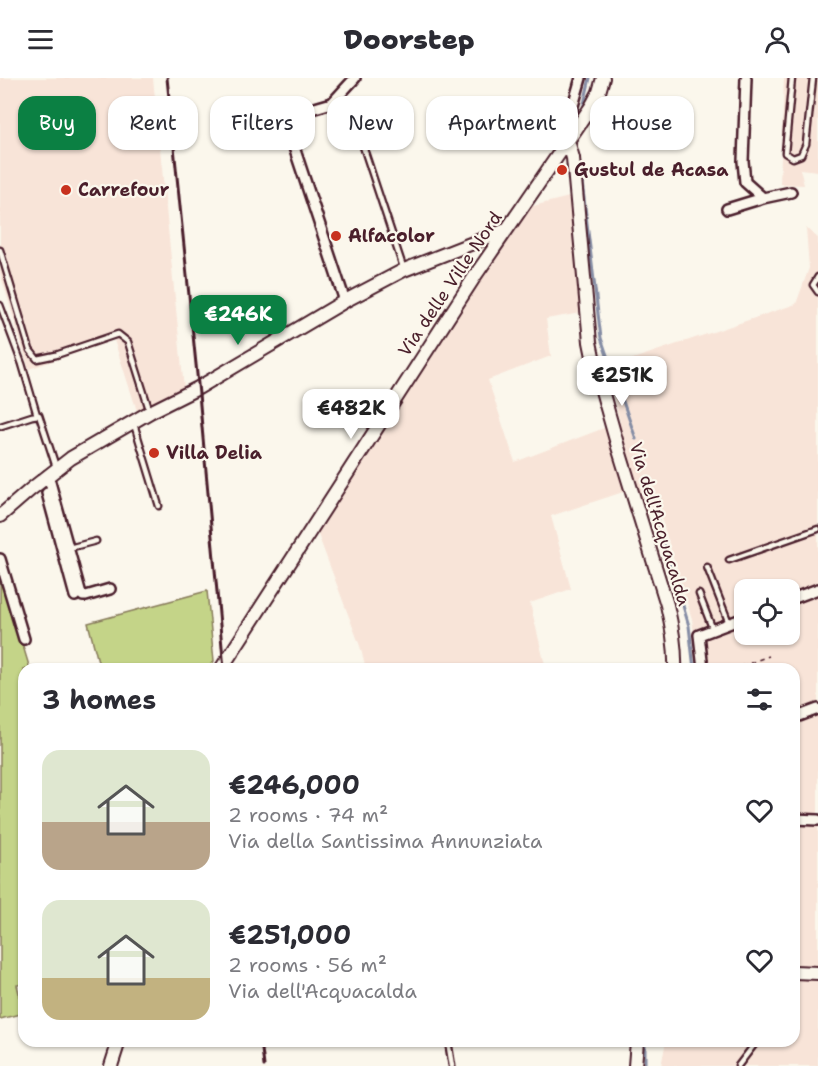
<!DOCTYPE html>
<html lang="en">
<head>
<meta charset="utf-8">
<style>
	:root { --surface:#fff; --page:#f7f7f7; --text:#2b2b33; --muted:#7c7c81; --accent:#0b8043 }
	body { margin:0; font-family:"Shantell Sans",sans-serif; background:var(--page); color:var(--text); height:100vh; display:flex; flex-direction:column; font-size:22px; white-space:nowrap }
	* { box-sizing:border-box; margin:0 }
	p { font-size:20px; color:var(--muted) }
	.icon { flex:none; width:33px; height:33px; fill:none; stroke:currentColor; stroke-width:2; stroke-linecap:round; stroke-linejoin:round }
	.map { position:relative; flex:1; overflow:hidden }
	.panel { position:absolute; left:18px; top:585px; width:782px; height:384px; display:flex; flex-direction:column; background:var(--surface); border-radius:18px; box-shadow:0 2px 4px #0004 }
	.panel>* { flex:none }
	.top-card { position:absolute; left:18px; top:18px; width:783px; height:54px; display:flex; gap:12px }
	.buttons { position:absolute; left:734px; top:501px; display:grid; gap:12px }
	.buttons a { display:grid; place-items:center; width:66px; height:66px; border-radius:12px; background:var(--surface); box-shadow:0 2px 4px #0004; font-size:30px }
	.price { position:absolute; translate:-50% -51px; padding:0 14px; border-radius:12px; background:#fff; color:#222; font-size:20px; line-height:39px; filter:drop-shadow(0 2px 3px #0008) }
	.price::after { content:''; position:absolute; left:50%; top:36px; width:18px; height:14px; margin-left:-9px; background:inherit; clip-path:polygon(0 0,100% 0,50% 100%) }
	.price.on { background:var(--accent); color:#fff }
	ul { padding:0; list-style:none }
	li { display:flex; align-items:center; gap:18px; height:150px; padding:0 24px }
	li span { display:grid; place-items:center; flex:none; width:168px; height:120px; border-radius:18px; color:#555 }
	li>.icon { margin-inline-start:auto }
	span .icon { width:72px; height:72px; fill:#fffc; stroke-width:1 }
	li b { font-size:26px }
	h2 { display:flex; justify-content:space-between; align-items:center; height:72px; padding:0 24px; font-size:26px }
	.chip { padding:0 21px; border-radius:18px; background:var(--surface); box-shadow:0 2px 4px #0004; font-size:21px; line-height:54px }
	.chip.on { background:var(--accent); color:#fff }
	header { display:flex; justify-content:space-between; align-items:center; height:78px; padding:0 24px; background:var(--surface); font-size:27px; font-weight:800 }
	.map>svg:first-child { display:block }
	.built { fill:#f8e4d8; fill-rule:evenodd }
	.green { fill:#c4d488; stroke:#877a5a; stroke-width:1.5 }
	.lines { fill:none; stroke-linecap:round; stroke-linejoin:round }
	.stream { stroke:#858da5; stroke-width:3 }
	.service-casing { stroke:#4a1f2b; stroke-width:9 }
	.minor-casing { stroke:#4a1f2b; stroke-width:14 }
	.tertiary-casing { stroke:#4a1f2b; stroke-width:16 }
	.path { stroke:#4a1f2b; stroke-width:1.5; stroke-dasharray:4.5 4.5; stroke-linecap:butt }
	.service { stroke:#fbf7ec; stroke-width:4.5 }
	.minor { stroke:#fbf7ec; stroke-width:9 }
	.tertiary { stroke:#fbf7ec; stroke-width:12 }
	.rail { stroke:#4a1f2b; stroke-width:3 }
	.poi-dot { fill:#c8321e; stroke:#fbf7ec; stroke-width:2 }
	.labels { text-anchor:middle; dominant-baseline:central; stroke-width:4.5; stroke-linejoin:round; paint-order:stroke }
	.poi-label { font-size:18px; font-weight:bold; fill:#4a1f2b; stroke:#fbf7ec; text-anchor:start }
	.street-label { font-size:18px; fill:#4a1f2b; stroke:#fbf7ec }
</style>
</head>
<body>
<header><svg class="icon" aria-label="menu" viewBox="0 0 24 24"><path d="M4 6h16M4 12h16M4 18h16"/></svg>Doorstep<svg class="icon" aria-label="person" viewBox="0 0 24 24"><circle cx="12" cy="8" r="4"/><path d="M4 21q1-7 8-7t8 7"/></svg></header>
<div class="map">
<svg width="818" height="988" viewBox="0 0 818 988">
	<rect width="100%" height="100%" fill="#fbf7ec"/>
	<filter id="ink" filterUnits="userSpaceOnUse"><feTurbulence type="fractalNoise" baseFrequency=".0167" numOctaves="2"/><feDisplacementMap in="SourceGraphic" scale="12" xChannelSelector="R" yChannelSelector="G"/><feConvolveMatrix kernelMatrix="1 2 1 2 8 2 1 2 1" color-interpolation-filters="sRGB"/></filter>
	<g filter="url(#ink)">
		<!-- built -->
		<path class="built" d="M0,0h153l31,311 -47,22 -23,-71 -85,29 -29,-96z
			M784,0h34v93l-18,-2 4,16 -24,-1z
			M569,119l12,116 -35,6 5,37 -63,24 27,82 105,-40 -14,-54 190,-64 13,-36 -3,-40 12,10v828h-157l5,-25h128v-372h-95l-7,-50 -33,-108 -24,8 -9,-28 -75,25 20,73 -41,14 16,66h-180l-6,-23 -43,-114 208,-324zM744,512h45v44h-45z"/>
		<!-- green -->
		<path class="green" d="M0,492l30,99h-6v315l-7,1 7,28 -24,6z
			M207,513l7,70 -5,8h-109l-12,-46z"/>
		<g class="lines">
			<!-- stream -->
			<path class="stream" d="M583,30l7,-30
				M582,104l19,156 35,101
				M655,434l34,114 5,43
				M645,988v-25"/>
			<!-- service casing -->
			<g class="service-casing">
				<path id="service" d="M792,0l-7,75 8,5 8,-3 5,-11 7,-66
					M358,53l46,139
					M0,172l30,100 7,9 19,-4 62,-21 10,8 21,67
					M818,199l-5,8 5,7
					M0,227l22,59 15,51
					M134,346l25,82
					M1,348l31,-10 7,-1 17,52
					M69,470l27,-7
					M729,482l89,-31
					M707,489l22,56
					M699,516l14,36
					M448,963l4,25
					M738,988l19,-25"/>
			</g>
			<!-- minor casing -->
			<g class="minor-casing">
				<path id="minor" d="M746,0l-3,83 2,21 18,16
					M568,63l-2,-11 15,-52
					M727,131l36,-11 28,-6
					M345,223l-61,-184 48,-14 23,-25
					M48,397l33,119 2,2h3l24,-7
					M47,415l28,103
					M0,481l24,80
					M789,522l29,-11
					M703,591l-4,-34 45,-17
					M794,640l24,-9
					M794,741l24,1"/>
			</g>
			<!-- tertiary casing -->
			<g class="tertiary-casing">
				<path id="tertiary" d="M568,63l5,17 17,184 5,24 23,81 49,158c5,21 9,42 8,64
					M0,438l30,-26 41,-32 79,-46 48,-24 147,-87 59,-31 102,-40
					M221,591l256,-396 114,-166 8,-15 4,-14
					M794,894l24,1
					M111,988l8,-25
					M635,988l2,-25"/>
			</g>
			<!-- path -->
			<path class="path" d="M733,591l36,-13"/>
			<!-- service -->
			<use href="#service" class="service"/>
			<!-- minor -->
			<use href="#minor" class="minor"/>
			<!-- tertiary -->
			<use href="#tertiary" class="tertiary"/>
			<!-- rail -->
			<path class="rail" d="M167,0l32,316 25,275
				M261,963l3,25"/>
		</g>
	</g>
	<!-- markers -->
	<g class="poi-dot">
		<circle cx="562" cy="92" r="6"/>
		<circle cx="66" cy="112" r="6"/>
		<circle cx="336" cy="158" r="6"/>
		<circle cx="154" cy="375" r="6"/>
	</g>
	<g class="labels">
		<!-- poi labels -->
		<g class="poi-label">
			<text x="574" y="92">Gustul de Acasa</text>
			<text x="78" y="112">Carrefour</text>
			<text x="348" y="158">Alfacolor</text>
			<text x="166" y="375">Villa Delia</text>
		</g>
		<!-- street labels -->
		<g class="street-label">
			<text transform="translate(450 206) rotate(-56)">Via delle Ville Nord</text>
			<text transform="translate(660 446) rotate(73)">Via dell'Acquacalda</text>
		</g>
	</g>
</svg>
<div class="buttons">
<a><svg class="icon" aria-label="locate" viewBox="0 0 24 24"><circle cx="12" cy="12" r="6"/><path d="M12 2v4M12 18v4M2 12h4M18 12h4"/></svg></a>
</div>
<b class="price on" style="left:238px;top:268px">€246K</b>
<b class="price" style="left:622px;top:329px">€251K</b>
<b class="price" style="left:351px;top:362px">€482K</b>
<div class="top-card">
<a class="chip on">Buy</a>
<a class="chip">Rent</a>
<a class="chip">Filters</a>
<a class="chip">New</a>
<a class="chip">Apartment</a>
<a class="chip">House</a>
</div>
<section class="panel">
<h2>3 homes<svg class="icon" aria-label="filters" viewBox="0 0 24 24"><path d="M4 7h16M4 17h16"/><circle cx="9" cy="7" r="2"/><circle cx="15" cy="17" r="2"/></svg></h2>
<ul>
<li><span style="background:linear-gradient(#dfe7d0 60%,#b9a48a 0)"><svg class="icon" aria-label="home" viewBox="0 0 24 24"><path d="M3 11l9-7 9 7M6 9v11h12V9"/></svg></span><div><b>€246,000</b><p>2 rooms · 74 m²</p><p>Via della Santissima Annunziata</p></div><svg class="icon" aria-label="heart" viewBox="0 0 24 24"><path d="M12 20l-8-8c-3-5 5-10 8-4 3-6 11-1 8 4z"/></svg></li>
<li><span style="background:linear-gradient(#dfe7d0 65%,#c2b280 0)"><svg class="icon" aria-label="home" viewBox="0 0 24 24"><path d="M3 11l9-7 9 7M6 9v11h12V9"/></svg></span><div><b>€251,000</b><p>2 rooms · 56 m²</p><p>Via dell'Acquacalda</p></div><svg class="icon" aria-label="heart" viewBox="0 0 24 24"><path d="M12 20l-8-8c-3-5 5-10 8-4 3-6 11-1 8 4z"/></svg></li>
</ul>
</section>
</div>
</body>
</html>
